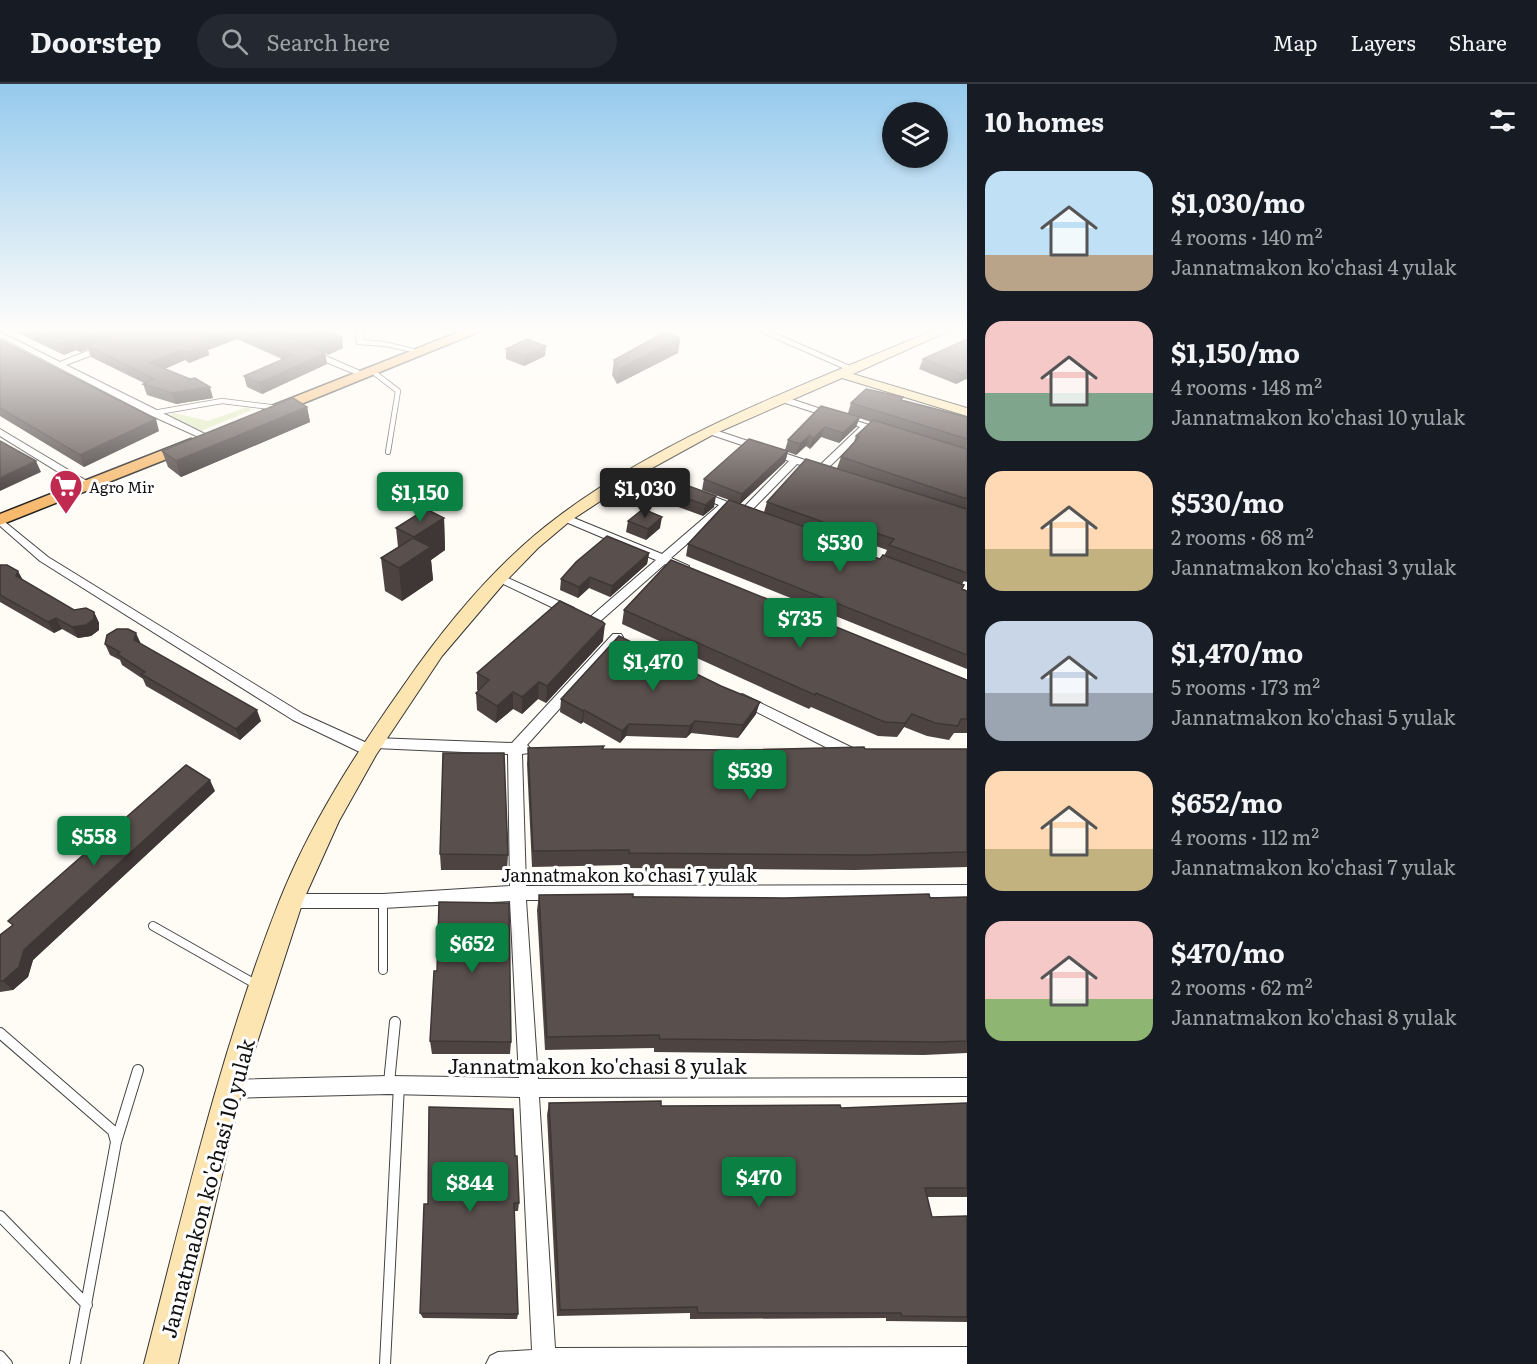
<!DOCTYPE html>
<html lang="en">
<head>
<meta charset="utf-8">
<style>
	:root { --surface:#171b24; --page:#242831; --text:#f1f3f6; --muted:#9ea1a6; --line:#363941; --accent:#0b8043 }
	body { margin:0; font-family:Literata,serif; background:var(--page); color:var(--text); height:100vh; display:flex; flex-direction:column; font-size:22px; white-space:nowrap }
	* { box-sizing:border-box; margin:0 }
	p { font-size:20px; color:var(--muted) }
	.icon { flex:none; width:33px; height:33px; fill:none; stroke:currentColor; stroke-width:2; stroke-linecap:round; stroke-linejoin:round }
	.map { position:relative; flex:1; overflow:hidden }
	.panel { display:flex; flex-direction:column; background:var(--surface); width:570px }
	.panel>* { flex:none }
	.fabs { position:absolute; left:882px; top:18px; display:grid; gap:12px }
	.fabs a { display:grid; place-items:center; width:66px; height:66px; border-radius:50%; background:var(--surface); box-shadow:0 3px 9px #0003; font-size:30px }
	.price { position:absolute; translate:-50% -51px; padding:0 14px; border-radius:6px; background:var(--accent); color:#fff; font-size:20px; line-height:39px; filter:drop-shadow(0 2px 3px #0008) }
	.price::after { content:''; position:absolute; left:50%; top:36px; width:18px; height:14px; margin-left:-9px; background:inherit; clip-path:polygon(0 0,100% 0,50% 100%) }
	.price.active { background:#222; color:#fff }
	ul { padding:0; list-style:none }
	li { display:flex; align-items:center; gap:18px; height:150px; padding:0 18px }
	li span { display:grid; place-items:center; flex:none; width:168px; height:120px; border-radius:18px; color:#555 }
	li>.icon { margin-inline-start:auto }
	span .icon { width:72px; height:72px; fill:#fffc; stroke-width:1 }
	li b { font-size:26px }
	h2 { display:flex; justify-content:space-between; align-items:center; height:72px; padding:0 18px; font-size:26px }
	header { display:flex; align-items:center; gap:36px; box-sizing:border-box; height:84px; padding:0 30px; background:var(--surface); border-bottom:2px solid var(--line) }
	header strong { font-size:28px }
	nav { display:flex; gap:33px; margin-inline-start:auto; font-size:21px }
	.search { width:420px; height:54px; background:var(--page); display:flex; align-items:center; gap:15px; box-sizing:border-box; padding:0 21px; border-radius:33px; color:var(--muted); font-size:22px }
	main { display:flex; flex:1; min-height:0 }
	.map>svg:first-child { display:block }
	.green { fill:#deeabe }
	.lines { fill:none; stroke-linecap:round; stroke-linejoin:round }
	.lane-far2-casing { stroke:#444; stroke-width:6 }
	.lane-far1-casing { stroke:#444; stroke-width:10 }
	.lane-casing { stroke:#444; stroke-width:12 }
	.street-casing { stroke:#444; stroke-width:2 }
	.secondary-casing { stroke:#333; stroke-width:2 }
	.primary-casing { stroke:#222; stroke-width:3 }
	.lane-far2 { stroke:#fff; stroke-width:4.5 }
	.lane-far1 { stroke:#fff; stroke-width:8 }
	.lane { stroke:#fff; stroke-width:10 }
	.street { fill:#fff; fill-rule:evenodd }
	.secondary { fill:#fde5b1; fill-rule:evenodd }
	.primary { fill:#f6b96e; fill-rule:evenodd }
	.wall { fill:#4d4442; fill-rule:evenodd }
	.shaded-wall { fill:#3e3736 }
	.building { fill:#594f4d; stroke:#3e3736; stroke-width:1.5 }
	.labels { text-anchor:middle; dominant-baseline:central; stroke-width:6; stroke-linejoin:round; paint-order:stroke }
	.far-poi-label { font-size:15px; fill:#111; stroke:#fff; text-anchor:start }
	.street-label { font-size:18px; fill:#111; stroke:#fff }
	.near-street-label { font-size:21px; fill:#111; stroke:#fff }
</style>
</head>
<body>
<header>
<strong>Doorstep</strong>
<div class="search"><svg class="icon" aria-label="search" viewBox="0 0 24 24"><circle cx="10" cy="10" r="6"/><path d="M15 15l6 6"/></svg>Search here</div>
<nav><a>Map</a><a>Layers</a><a>Share</a></nav>
</header>
<main>
<div class="map">
<svg width="967" height="1280" viewBox="0 0 967 1280">
	<rect width="100%" height="100%" fill="#fffbf5"/>
	<!-- green -->
	<path class="green" d="M247,323l5,3 -51,21 -31,-16 4,-2 34,8z"/>
	<g class="lines">
		<!-- lane-far2 casing -->
		<g class="lane-far2-casing">
			<path id="lane-far2" d="M372,287l26,20 -10,61
				M153,329l69,-12 57,7"/>
		</g>
		<!-- lane-far1 casing -->
		<g class="lane-far1-casing">
			<path id="lane-far1" d="M383,817v69
				M153,842l104,59"/>
		</g>
		<!-- lane casing -->
		<g class="lane-casing">
			<path id="lane" d="M0,949l113,98 3,11 -41,222
				M389,999l6,-61
				M116,1058l22,-72
				M0,1132l87,89
				M0,1272l7,8
				M385,1280l14,-279"/>
		</g>
		<!-- street casing -->
		<g class="street-casing">
			<path id="street" d="M355,244h8l1,12 21,2 41,10 -4,2 -37,-8 -28,-2z
				M752,244h11l96,42 -7,2z
				M0,248l60,30 42,-17h6v4l-42,16 145,72 -8,2 -53,-24 -150,-78z
				M306,266h6l55,24 -7,2 -54,-22z
				M779,313h6l102,34 -5,3 -14,-5 -43,42 -28,-7 -49,50h-8l-13,-5 -56,49 18,8v4h-8l-16,-6 -68,60h-8l-2,-3 2,-3 67,-58 -95,-40v-4h8l93,38 57,-49 -84,-33v-4h6l102,40 46,-47 -83,-28v-4h6l108,36 40,-38 -81,-26z
				M0,345l92,55 1,2 -1,2h-8l-84,-52z
				M0,434l48,39 255,157 64,29 2,-4 5,-1 138,5 101,-109h8l2,3 -2,3 -94,105 4,4 -2,4 -7,1 4,132 441,-1v14l-441,1 12,179 429,-1v18l-428,1 16,251 412,-1v17h-481l4,-8 8,-4 34,-2 -12,-253 -131,-3 -161,4 -7,-2 -2,-7 2,-7 7,-2 161,-4 130,2 -9,-177 -127,7h-92l-6,-2 -2,-5 2,-5 6,-2h92l127,-8 -2,-132 -133,-6 -1,6h-10l-71,-34 -253,-159 -40,-35z
				M499,490l75,34 2,3 -6,4 -4,-1 -71,-34 -2,-2z
				M742,610l117,57 2,4 -2,4h-10l-112,-57 -2,-3z"/>
		</g>
		<!-- secondary casing -->
		<g class="secondary-casing">
			<path id="secondary" d="M939,244h16l-102,46 114,34v8l-125,-38 -128,56 -71,39 -73,48 -32,27 -33,34 -63,74 -66,99 -37,66 -36,80 -61,188 -64,275h-34c40,-155 76,-312 135,-462 31,-78 77,-149 125,-217 43,-62 94,-124 155,-169 114,-85 251,-133 380,-188z"/>
		</g>
		<!-- primary casing -->
		<g class="primary-casing">
			<path id="primary" d="M469,244h19l-214,87 -5,1 -7,-4 2,-3z
				M191,355l6,2 2,3 -2,3 -197,78v-11z"/>
		</g>
		<!-- lane-far2 -->
		<use href="#lane-far2" class="lane-far2"/>
		<!-- lane-far1 -->
		<use href="#lane-far1" class="lane-far1"/>
		<!-- lane -->
		<use href="#lane" class="lane"/>
		<!-- street -->
		<use href="#street" class="street"/>
		<!-- secondary -->
		<use href="#secondary" class="secondary"/>
		<!-- primary -->
		<use href="#primary" class="primary"/>
	</g>
	<!-- wall -->
	<path class="wall" d="M16,244h155l10,5 13,-5h147l-11,5 13,15 -15,7 -3,-2 2,11 -65,30 -15,-7 -3,-11 38,-17 -45,-20 -29,11 1,5 -20,8 -4,-3 -20,9 48,29 -37,6 -29,-9 -4,-11 1,-1 -53,-26 -3,-8 -8,3 -4,-2 -12,5 -46,-22z
		M680,254l-2,15 -61,31 -5,-9 2,-15z
		M967,255v41l-1,-1 -10,5 -37,-15 4,-10z
		M0,256l159,91 -75,36 -84,-51z
		M506,265l39,7 -21,10 -18,-7z
		M902,316l65,17v165l-3,-1 -2,3v5l5,2v78l-281,-113 2,-12 41,-44 -27,-10 2,-11 81,-29 3,-10 60,-27 3,-10zM859,334l12,4 -15,14 -2,6 -13,15 -4,11 -70,34 -3,10 -24,-8 45,-42 3,-10 8,3 10,-9 4,3 11,-12 18,6 17,-16zM851,453l36,13 -3,6 -4,3 -38,-14 1,-3 3,1z
		M307,323l3,15 -129,55 -13,-10 -6,-16z
		M664,406l50,17 -11,9 -41,-15z
		M444,434l1,32 -14,10 2,20 -31,21 -17,-10 -4,-33 17,-11 -2,-19z
		M628,437l32,7 -14,12 -20,-8z
		M649,469l-2,11 -37,33 -21,-9 -11,10 -18,-8 1,-11z
		M0,481l23,16 51,29 20,2 5,11v7l-8,6 -13,2 -16,-9 -8,4 -54,-31z
		M624,526l343,70v53h-13l-5,7 -22,-4 -23,-9 -7,10 -19,-1 -67,-29 -2,2 -187,-85z
		M603,557l-57,62 -8,-4 -16,15 -9,-5 -17,14 -19,-13 -1,-17 3,-3h-2v-17z
		M105,560h36l120,77 -21,19 -94,-54 -3,-7 -21,-14 -2,-5 -10,-5z
		M561,615l195,15 -18,24 -47,-5 -5,5 -60,-2 -6,7 -37,-21 -2,2 -21,-12z
		M528,664l211,2 228,-1v118l-112,3 -229,-2 -1,-3 -93,2 -5,-103z
		M215,707l-182,169 -5,17 -15,13 -13,2v-57z
		M440,770l68,1 -1,15h-66z
		M539,811l245,3 183,-1v156l-43,2 -270,-3v-4l-109,2 -8,-140z
		M430,957l81,1 -1,12h-78z
		M549,1019l112,3 180,2 126,-5v94h-40l5,20 35,-1v106l-81,-1v-3l-196,1v-6l-133,3 -10,-201z
		M515,1072l4,47 -1,8h-4l4,103 -1,5 -94,-1 -3,-5 8,-109z"/>
	<!-- shaded-wall -->
	<path class="shaded-wall" d="M110,244h30l-52,18v3l-8,3 -4,-11z
		M235,244l2,11 -29,11 1,5 -20,8 -3,-11 14,-11z
		M316,244h25l-24,9z
		M342,253l1,11 -15,7 -1,-11z
		M680,254l-2,15 -61,31 2,-15z
		M72,255l4,11 -12,5 -4,-11z
		M546,262l-1,10 -21,10 1,-10z
		M182,265l3,11 -32,14 -3,-11z
		M325,269l2,11 -65,30 -3,-11z
		M967,287v5l-1,3 -10,5 5,-10z
		M210,303l3,11 -37,6 -4,-11z
		M307,323l3,15 -129,55 -5,-16z
		M860,333l-4,10 -17,16 4,-10z
		M156,335l3,12 -75,36 -4,-12z
		M825,343l-4,10 -11,12 3,-10z
		M810,351l-4,11 -10,9 4,-11z
		M788,367l-3,11 -46,43 3,-11z
		M36,377l5,11 -41,19v-13z
		M716,412l-2,11 -11,9 2,-11z
		M662,433l-2,11 -14,12 2,-11z
		M444,434l1,32 -14,10 2,20 -31,21 -3,-33 16,-11 -1,-20z
		M855,442l-4,11 -5,6 5,-11z
		M649,469l-2,11 -37,33 2,-11z
		M18,487l6,11 -8,-6z
		M590,493l-1,11 -11,10 1,-11z
		M94,528l5,11v7l-8,6 -13,2 -6,-11z
		M56,534l6,11 -8,4 -6,-11z
		M605,540l-2,17 -57,62 1,-17z
		M136,549l5,11 -7,-4z
		M539,598l-1,17 -16,15v-17z
		M513,608v17l-17,14 1,-17z
		M760,618l-4,12 -18,24 5,-13z
		M257,626l4,11 -21,19 -4,-11z
		M584,626l-1,12 -2,2 2,-13z
		M912,630l-8,13 -7,10 8,-14z
		M695,637l-4,12 -5,5 4,-12z
		M629,640l-3,12 -6,7 2,-12z
		M210,696l5,11 -182,169 -5,17 -15,13 -10,-9 21,-31z"/>
	<!-- building -->
	<path class="building" d="M27,244h83l-34,13 -4,-2 -12,5z
		M133,244h38l10,5 13,-5h40l-34,13 7,3 -21,8 -4,-3 -32,14 40,16 5,-1 15,9 -38,6 -29,-9 11,-5 -66,-33z
		M236,244h32l57,25 -66,30 -15,-7 49,-21z
		M291,244h29l22,9 -15,7z
		M665,248l15,6 -61,31 -5,-9z
		M527,255l19,7 -21,10 -19,-7z
		M967,255v32l-6,3 -38,-15z
		M0,256l156,79 -76,36 -80,-47z
		M866,305l37,8 -2,3 66,17v22l-116,-36z
		M293,314l14,9 -131,54 -14,-10z
		M821,322l39,11 -17,16 -18,-6 -12,12 -3,-4 -10,9 -12,-4z
		M873,336l94,29v50l-126,-42 18,-20 -3,-1z
		M749,355l39,12 -46,43 -38,-15z
		M0,357l36,20 -36,17z
		M806,375l161,50v64l-78,-28 5,-6 -39,-13 -4,6 -84,-30z
		M675,397l41,15 -11,9 -41,-15z
		M729,416l115,41 -3,4 39,14 3,-4 81,30 -2,4 5,2v64l-279,-111z
		M426,425l18,9 -30,19 -18,-9z
		M643,425l19,8 -14,12 -20,-8z
		M607,452l42,17 -37,33 -22,-9 -11,10 -18,-8 15,-17z
		M413,454l18,9 -32,21 -18,-10z
		M671,476l296,120v39h-6l-3,7 -23,-3 -23,-9 -7,9 -20,-1 -69,-29 -1,2 -191,-85z
		M0,481h7l11,6 -2,5 58,34 12,-2 8,4v7l-8,6 -14,2 -16,-9 -8,4 -48,-27z
		M560,517l43,21 2,2 -58,62 -8,-4 -17,15 -9,-5 -16,14 -21,-13 13,-13 -12,-7z
		M117,545h11l8,4 -2,7 123,70 -21,19 -95,-55 4,-2 -28,-18 3,-2 -15,-8 2,-9z
		M619,552l102,50 39,16 -17,23 -48,-4 -5,5 -61,-2 -7,7 -38,-21 -1,1 -22,-12z
		M604,662l-2,3 137,1 125,-3 1,2h102v103l-102,3 -236,-2v-3l-96,1 -5,-103z
		M443,669h61l4,102 -68,-1z
		M186,681l24,15 -186,170 -5,17 -16,14h-3v-46l13,-10 -5,-4z
		M633,810v3l151,1 145,-4 1,4 37,-1v144l-29,1 -278,-3 -1,-4 -112,2 -8,-142z
		M439,818l70,1 2,139 -81,-1 4,-70h3z
		M661,1017v5l179,-1 1,3 126,-5v85h-42l7,29 35,-1v101l-65,-1 -1,-3h-203l-1,-6 -137,3 -11,-207z
		M429,1023l84,2 2,47h2l2,47h-5l4,111 -98,-1 4,-109h4z"/>
	<!-- sky -->
	<linearGradient id="sky" x2="0" y2="1"><stop stop-color="#95caed"/><stop offset="0.58" stop-color="#fffdfa"/><stop offset="1" stop-color="#fffdfa" stop-opacity="0"/></linearGradient>
	<rect width="967" height="424" fill="url(#sky)"/>
	<!-- icons -->
	<defs>
		<g id="supermarket-pin" transform="scale(1.725)"><path d="M0 17L-7.5 6A9.5 9.5 0 1 1 7.5 6Z" fill="#c02a50" stroke="#fff"/><path d="M-6-5.5h2.5l.6 2H6L4.5 2H-2.5L-4.4-4H-6ZM-1.5 3.2a1.3 1.3 0 1 0 .1 0ZM3 3.2a1.3 1.3 0 1 0 .1 0Z" fill="#fff"/></g>
	</defs>
	<g fill-rule="evenodd">
		<use href="#supermarket-pin" x="66" y="402"/>
	</g>
	<g class="labels">
		<!-- far-poi labels -->
		<g class="far-poi-label">
			<text x="89" y="402">Agro Mir</text>
		</g>
		<!-- street labels -->
		<g class="street-label">
			<text x="629" y="790">Jannatmakon ko'chasi 7 yulak</text>
		</g>
		<!-- near-street labels -->
		<g class="near-street-label">
			<text x="597" y="980">Jannatmakon ko'chasi 8 yulak</text>
			<text transform="translate(206 1104) rotate(-75)">Jannatmakon ko'chasi 10 yulak</text>
		</g>
	</g>
</svg>
<div class="fabs">
<a><svg class="icon" aria-label="layers" viewBox="0 0 24 24"><path d="M12 4l9 5-9 5-9-5zM3 14l9 5 9-5"/></svg></a>
</div>
<b class="price active" style="left:645px;top:435px">$1,030</b>
<b class="price" style="left:420px;top:439px">$1,150</b>
<b class="price" style="left:840px;top:489px">$530</b>
<b class="price" style="left:800px;top:565px">$735</b>
<b class="price" style="left:653px;top:608px">$1,470</b>
<b class="price" style="left:750px;top:717px">$539</b>
<b class="price" style="left:94px;top:783px">$558</b>
<b class="price" style="left:472px;top:890px">$652</b>
<b class="price" style="left:759px;top:1124px">$470</b>
<b class="price" style="left:470px;top:1129px">$844</b>
</div>
<section class="panel">
<h2>10 homes<svg class="icon" aria-label="filters" viewBox="0 0 24 24"><path d="M4 7h16M4 17h16"/><circle cx="9" cy="7" r="2"/><circle cx="15" cy="17" r="2"/></svg></h2>
<ul>
<li><span style="background:linear-gradient(#bfe0f5 70%,#b9a48a 0)"><svg class="icon" aria-label="home" viewBox="0 0 24 24"><path d="M3 11l9-7 9 7M6 9v11h12V9"/></svg></span><div><b>$1,030/mo</b><p>4 rooms · 140 m²</p><p>Jannatmakon ko'chasi 4 yulak</p></div></li>
<li><span style="background:linear-gradient(#f6c9c9 60%,#7fa58c 0)"><svg class="icon" aria-label="home" viewBox="0 0 24 24"><path d="M3 11l9-7 9 7M6 9v11h12V9"/></svg></span><div><b>$1,150/mo</b><p>4 rooms · 148 m²</p><p>Jannatmakon ko'chasi 10 yulak</p></div></li>
<li><span style="background:linear-gradient(#ffd9b3 65%,#c2b280 0)"><svg class="icon" aria-label="home" viewBox="0 0 24 24"><path d="M3 11l9-7 9 7M6 9v11h12V9"/></svg></span><div><b>$530/mo</b><p>2 rooms · 68 m²</p><p>Jannatmakon ko'chasi 3 yulak</p></div></li>
<li><span style="background:linear-gradient(#c9d6e8 60%,#9aa5b1 0)"><svg class="icon" aria-label="home" viewBox="0 0 24 24"><path d="M3 11l9-7 9 7M6 9v11h12V9"/></svg></span><div><b>$1,470/mo</b><p>5 rooms · 173 m²</p><p>Jannatmakon ko'chasi 5 yulak</p></div></li>
<li><span style="background:linear-gradient(#ffd9b3 65%,#c2b280 0)"><svg class="icon" aria-label="home" viewBox="0 0 24 24"><path d="M3 11l9-7 9 7M6 9v11h12V9"/></svg></span><div><b>$652/mo</b><p>4 rooms · 112 m²</p><p>Jannatmakon ko'chasi 7 yulak</p></div></li>
<li><span style="background:linear-gradient(#f6c9c9 65%,#8fb573 0)"><svg class="icon" aria-label="home" viewBox="0 0 24 24"><path d="M3 11l9-7 9 7M6 9v11h12V9"/></svg></span><div><b>$470/mo</b><p>2 rooms · 62 m²</p><p>Jannatmakon ko'chasi 8 yulak</p></div></li>
</ul>
</section>
</main>
</body>
</html>
